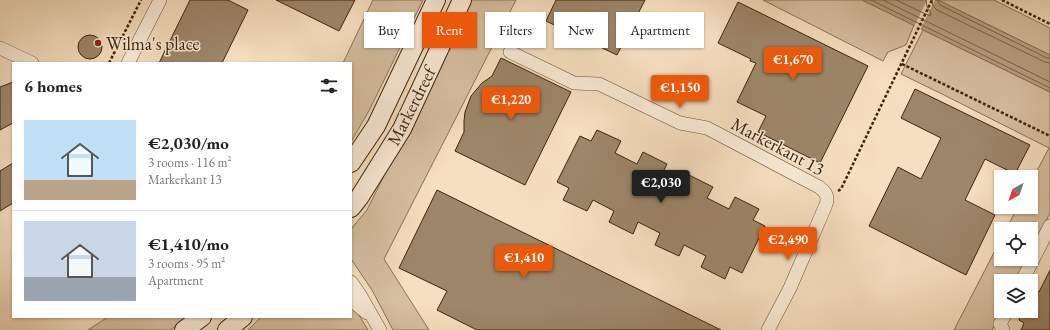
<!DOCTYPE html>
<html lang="en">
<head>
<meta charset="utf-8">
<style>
	:root { --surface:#fff; --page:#f2f2f2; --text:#222; --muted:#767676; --line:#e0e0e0; --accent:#ea580c }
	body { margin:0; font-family:"EB Garamond",serif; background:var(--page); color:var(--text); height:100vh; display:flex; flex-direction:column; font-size:15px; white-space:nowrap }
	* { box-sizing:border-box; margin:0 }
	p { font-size:13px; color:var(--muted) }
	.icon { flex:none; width:22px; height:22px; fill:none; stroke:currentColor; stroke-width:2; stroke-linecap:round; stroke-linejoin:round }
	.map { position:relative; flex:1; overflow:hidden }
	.side { position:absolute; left:12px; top:62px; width:340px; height:256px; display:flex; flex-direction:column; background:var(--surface); border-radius:0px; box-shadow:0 1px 3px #0004 }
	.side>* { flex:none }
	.guide { position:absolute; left:364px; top:12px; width:380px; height:36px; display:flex; gap:8px }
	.needle { width:26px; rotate:220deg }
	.controls { position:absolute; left:994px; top:170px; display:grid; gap:8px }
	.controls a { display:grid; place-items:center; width:44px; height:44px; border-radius:0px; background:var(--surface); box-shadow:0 1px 3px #0004; font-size:20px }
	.price { position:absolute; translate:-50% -34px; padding:0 9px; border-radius:4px; background:var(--accent); color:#fff; font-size:13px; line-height:26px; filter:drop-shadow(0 1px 2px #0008) }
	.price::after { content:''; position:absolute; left:50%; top:24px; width:12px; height:9px; margin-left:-6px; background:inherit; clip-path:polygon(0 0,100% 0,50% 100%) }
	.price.active { background:#222; color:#fff }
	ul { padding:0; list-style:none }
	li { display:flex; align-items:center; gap:12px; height:100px; padding:0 12px }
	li+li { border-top:1px solid var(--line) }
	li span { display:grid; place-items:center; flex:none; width:112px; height:80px; border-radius:0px; color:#555 }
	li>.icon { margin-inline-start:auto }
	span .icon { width:48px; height:48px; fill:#fffc; stroke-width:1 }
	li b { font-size:17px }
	h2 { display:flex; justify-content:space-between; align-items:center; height:48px; padding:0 12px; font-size:17px }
	.tag { padding:0 14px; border-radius:0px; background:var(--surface); box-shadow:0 1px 3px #0004; font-size:14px; line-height:36px }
	.tag.active { background:var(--accent); color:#fff }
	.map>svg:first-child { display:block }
	.green { fill:#d6bfa1; stroke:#897256 }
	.water { fill:#b7a083; stroke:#866f53 }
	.pier { fill:#f6dfc0 }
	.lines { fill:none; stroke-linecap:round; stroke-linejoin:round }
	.shore { stroke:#7a6248; stroke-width:1 }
	.building { fill:#9d866a; stroke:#3c250c }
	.street-casing { stroke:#6a5439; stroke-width:14 }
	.secondary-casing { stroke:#3c250c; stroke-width:20 }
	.path { stroke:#3c250c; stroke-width:2.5; stroke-dasharray:3 2; stroke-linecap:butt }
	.street { stroke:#f9ead6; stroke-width:13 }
	.secondary { stroke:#f9ead6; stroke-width:18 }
	.poi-dot { fill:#8f2418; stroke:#f9ead6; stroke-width:1.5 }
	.labels { text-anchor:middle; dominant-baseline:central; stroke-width:3; stroke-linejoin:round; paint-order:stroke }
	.poi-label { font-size:18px; fill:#3c250c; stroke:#f9ead6; text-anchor:start }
	.street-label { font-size:18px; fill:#3c250c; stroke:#f9ead6 }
</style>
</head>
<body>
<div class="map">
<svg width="1050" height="330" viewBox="0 0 1050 330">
	<rect width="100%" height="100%" fill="#f6dfc0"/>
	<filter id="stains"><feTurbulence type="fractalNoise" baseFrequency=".005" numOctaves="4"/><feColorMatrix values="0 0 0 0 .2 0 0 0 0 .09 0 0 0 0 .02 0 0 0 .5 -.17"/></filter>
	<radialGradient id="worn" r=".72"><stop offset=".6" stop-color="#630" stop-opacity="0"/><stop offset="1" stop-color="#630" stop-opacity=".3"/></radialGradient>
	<!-- green -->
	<path class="green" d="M373,0h50l-53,109 -19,33v-79h-8z
		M471,0h45l-132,259 45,71h-36l-21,-40 -21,-31v-30l16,-19z
		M763,0h99l52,25 -8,20 -18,7 -5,9z
		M938,0h56l56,28v27z
		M923,30l127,62v121l-19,37v-21h-25l12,-22h13v-25l18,-34 -109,-55 -39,-19z
		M1001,239v20h25l-10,22h-15v30l-9,19h-38z
		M351,306l6,6 11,18h-120l13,-13h90z
		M108,317h83l-21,13h-82z"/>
	<!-- water -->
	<path class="water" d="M862,0h76l112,55v37z"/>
	<!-- pier -->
	<path class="pier" d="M927,0h8l-15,30 -6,-3z"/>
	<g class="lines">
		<!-- shore -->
		<path class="shore" d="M871,0l179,88
			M883,0l167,82
			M896,0l34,16 1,-3 -4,-6 -1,-7
			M932,0l1,6 4,4 108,52 5,1
			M937,0l3,5 107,53h3"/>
	</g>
	<!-- building -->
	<path class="building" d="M190,0h38l20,10 -26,53h-63z
		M276,0h79l-16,31z
		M556,0h89l-28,55 -71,-34z
		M738,2l130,64 -48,97 -62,-31 8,-16 -29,-14 19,-39 -6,-2 1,-2 -33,-16z
		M78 47a12 12 0 1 1 24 0a12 12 0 1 1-24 0Z
		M501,58l70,34 -46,93 -70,-34 9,-19v-11l1,-9 6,-16 11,-13 10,-7z
		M13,82v41l-13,7v-43z
		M915,89l115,56 -15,29 -30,-15 -20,41 30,15 -29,60 -97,-49 29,-59 23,12 20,-41 -40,-20z
		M597,130l24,11 -6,12 22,11 6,-12 24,12 -6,12 22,10 6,-11 24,12 -6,11 22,11 6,-12 24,12 -6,11 12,6 -23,47 -12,-6 -5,12 -24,-12 5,-11 -22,-11 -5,11 -24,-11 5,-12 -22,-11 -5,12 -24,-12 5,-11 -21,-11 -6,11 -24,-11 6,-12 -12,-6 23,-46 11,5z
		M13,163v40l-13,8v-40z
		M437,190l284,140h-244l-40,-20 10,-19 -48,-23z
		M1050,270v60h-29l3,-7 -5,-3 4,-9h8v-15l3,-6 5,2z"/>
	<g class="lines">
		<!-- street casing -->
		<g class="street-casing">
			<path id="street" d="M0,48l32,15
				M510,52l64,31 25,1 81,39 27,5 112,59c8,6 10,11 6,20l-35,81 -22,42
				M128,63l32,-63
				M1022,281l28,-55
				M351,282l9,13 20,35
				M351,300l16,13
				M1003,330l-3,-6 7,-13"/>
		</g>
		<!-- secondary casing -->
		<g class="secondary-casing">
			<path id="secondary" d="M351,163l25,-37 60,-126
				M351,208l8,-10 43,-69 60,-129
				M184,330l18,-13
				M227,330l16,-13"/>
		</g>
		<!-- path -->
		<path class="path" d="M1002,0l48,24
			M109,63l32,-63
			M902,64l148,72
			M838,191l3,-2 91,-189"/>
		<!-- street -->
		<use href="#street" class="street"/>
		<!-- secondary -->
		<use href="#secondary" class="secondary"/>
	</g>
	<!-- markers -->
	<circle class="poi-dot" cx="98" cy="43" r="4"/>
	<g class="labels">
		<!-- poi labels -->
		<g class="poi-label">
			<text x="106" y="43">Wilma's place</text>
		</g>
		<!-- street labels -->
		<g class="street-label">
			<text transform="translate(411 106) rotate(-63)">Markerdreef</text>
			<text transform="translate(778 146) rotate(28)">Markerkant 13</text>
		</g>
	</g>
	<rect width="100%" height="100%" filter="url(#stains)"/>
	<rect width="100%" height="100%" fill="url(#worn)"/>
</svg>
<div class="controls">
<a><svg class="needle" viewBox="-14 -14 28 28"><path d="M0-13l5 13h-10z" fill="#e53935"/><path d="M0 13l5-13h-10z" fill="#767676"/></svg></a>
<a><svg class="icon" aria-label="locate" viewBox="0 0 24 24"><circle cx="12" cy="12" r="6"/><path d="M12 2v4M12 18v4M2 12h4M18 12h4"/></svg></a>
<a><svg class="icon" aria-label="layers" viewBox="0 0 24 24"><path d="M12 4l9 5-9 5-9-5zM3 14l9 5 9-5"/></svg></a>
</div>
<b class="price" style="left:793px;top:81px">€1,670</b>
<b class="price" style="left:680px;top:109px">€1,150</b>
<b class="price" style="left:511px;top:121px">€1,220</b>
<b class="price active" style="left:661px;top:204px">€2,030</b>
<b class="price" style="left:788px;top:261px">€2,490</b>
<b class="price" style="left:524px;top:279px">€1,410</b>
<div class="guide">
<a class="tag">Buy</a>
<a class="tag active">Rent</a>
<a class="tag">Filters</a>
<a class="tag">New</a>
<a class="tag">Apartment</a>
</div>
<section class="side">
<h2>6 homes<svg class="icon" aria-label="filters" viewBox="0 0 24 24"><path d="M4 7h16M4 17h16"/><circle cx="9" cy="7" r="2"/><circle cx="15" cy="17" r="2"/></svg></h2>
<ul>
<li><span style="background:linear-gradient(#bfe0f5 75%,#b9a48a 0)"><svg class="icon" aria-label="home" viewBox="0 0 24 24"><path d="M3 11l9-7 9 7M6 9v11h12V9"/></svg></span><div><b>€2,030/mo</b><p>3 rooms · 116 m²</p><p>Markerkant 13</p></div></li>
<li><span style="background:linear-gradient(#c9d6e8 70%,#9aa5b1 0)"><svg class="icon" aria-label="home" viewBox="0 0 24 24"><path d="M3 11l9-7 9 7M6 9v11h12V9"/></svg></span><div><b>€1,410/mo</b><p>3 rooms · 95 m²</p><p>Apartment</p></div></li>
</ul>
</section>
</div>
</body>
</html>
